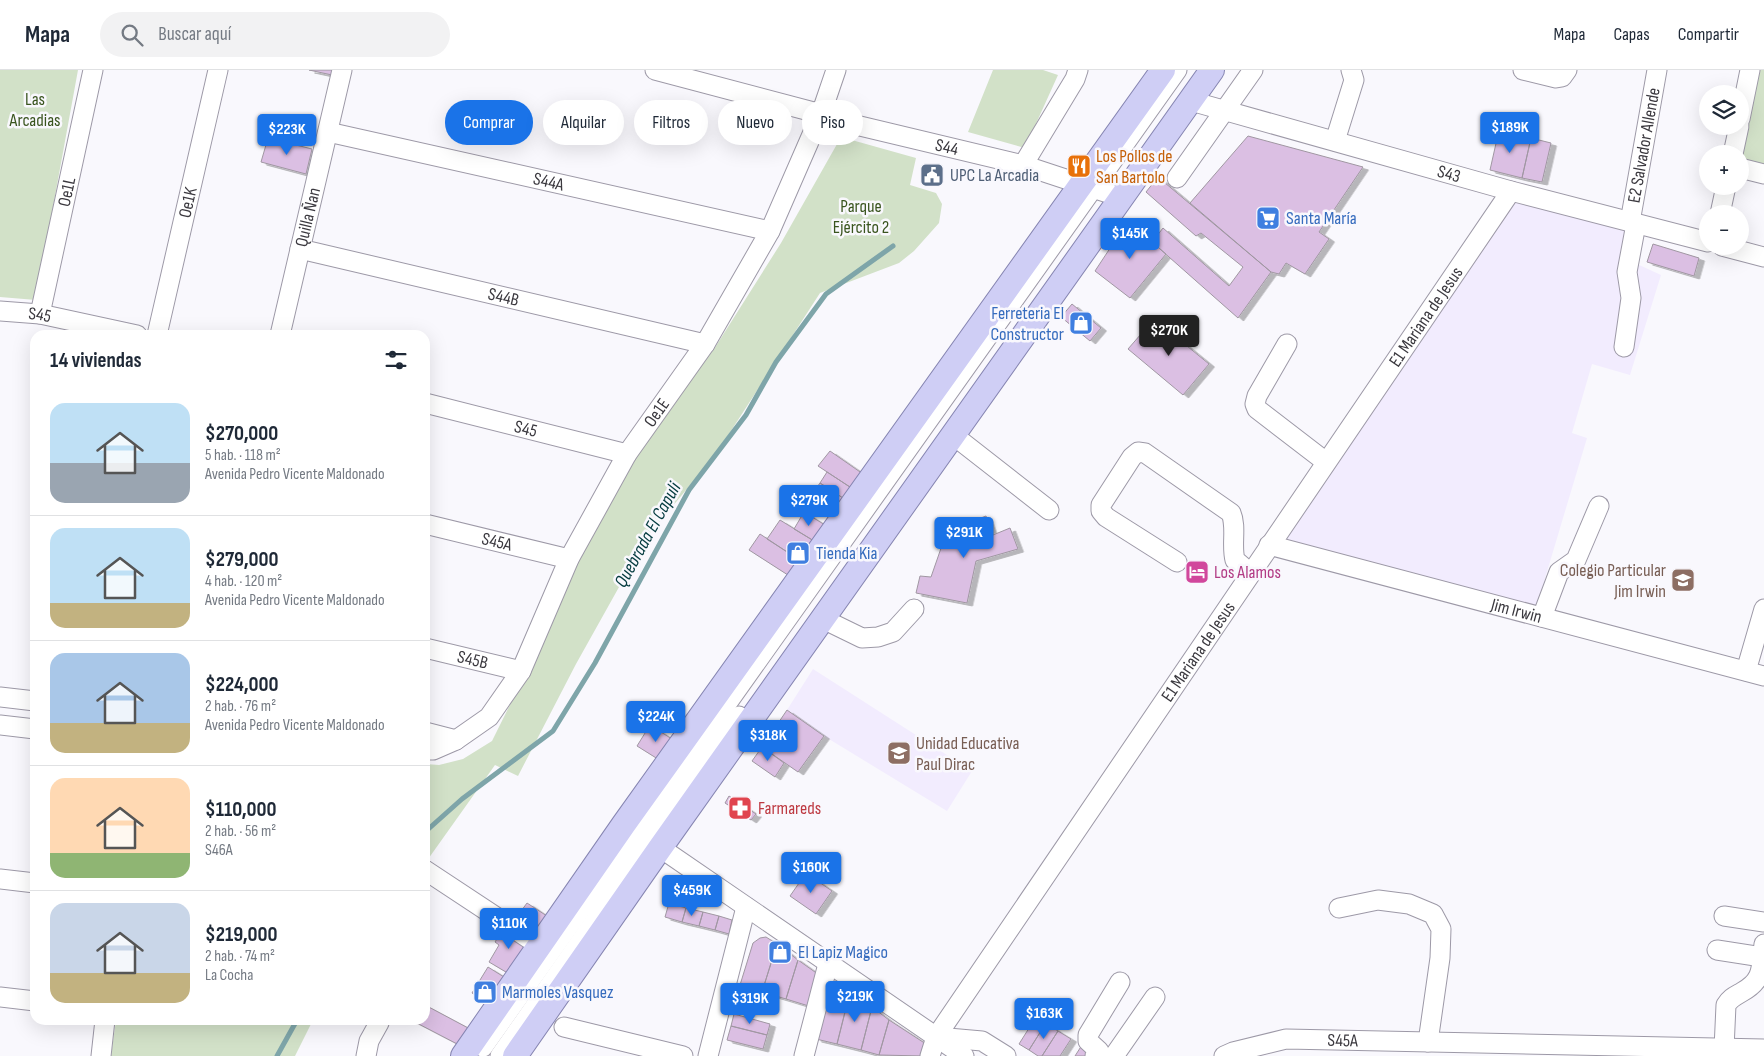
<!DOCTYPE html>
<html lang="es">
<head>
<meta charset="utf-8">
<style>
	:root { --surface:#fff; --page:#f2f2f3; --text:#1f2937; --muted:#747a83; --line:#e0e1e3; --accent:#1a73e8 }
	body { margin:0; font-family:"Sofia Sans Condensed",sans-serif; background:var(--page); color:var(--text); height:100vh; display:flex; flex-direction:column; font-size:19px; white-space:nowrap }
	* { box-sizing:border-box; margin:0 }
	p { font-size:16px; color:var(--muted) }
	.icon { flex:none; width:28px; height:28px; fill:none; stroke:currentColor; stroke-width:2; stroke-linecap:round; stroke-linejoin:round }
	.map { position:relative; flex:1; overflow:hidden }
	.details { position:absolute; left:30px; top:260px; width:400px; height:695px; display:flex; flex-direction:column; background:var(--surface); border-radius:15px; box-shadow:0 5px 20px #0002 }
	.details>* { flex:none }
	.banner { position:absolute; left:445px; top:30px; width:475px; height:45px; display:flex; gap:10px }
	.buttons { position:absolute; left:1699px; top:15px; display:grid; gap:10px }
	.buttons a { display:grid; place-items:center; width:50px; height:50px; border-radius:50%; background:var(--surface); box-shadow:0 5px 20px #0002; font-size:25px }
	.price { position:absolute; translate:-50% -42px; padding:0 11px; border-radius:5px; background:var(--accent); color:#fff; font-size:16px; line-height:32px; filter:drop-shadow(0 1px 2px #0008) }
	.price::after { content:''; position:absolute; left:50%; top:30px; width:15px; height:11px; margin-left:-8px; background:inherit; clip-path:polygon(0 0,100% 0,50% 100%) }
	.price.on { background:#222; color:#fff }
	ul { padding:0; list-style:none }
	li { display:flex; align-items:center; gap:15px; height:125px; padding:0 20px }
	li+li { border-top:1px solid var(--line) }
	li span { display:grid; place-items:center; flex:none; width:140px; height:100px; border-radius:15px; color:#555 }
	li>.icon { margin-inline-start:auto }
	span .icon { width:60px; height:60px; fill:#fffc; stroke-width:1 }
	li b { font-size:21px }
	h2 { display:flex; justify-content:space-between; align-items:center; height:60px; padding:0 20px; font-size:21px }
	.tag { padding:0 18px; border-radius:22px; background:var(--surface); box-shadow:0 5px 20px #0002; font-size:18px; line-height:45px }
	.tag.on { background:var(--accent); color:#fff }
	header { display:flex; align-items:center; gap:30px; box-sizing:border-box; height:70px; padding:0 25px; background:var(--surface); border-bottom:1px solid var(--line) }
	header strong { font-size:24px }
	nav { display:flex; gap:28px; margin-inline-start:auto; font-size:18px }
	.search { width:350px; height:45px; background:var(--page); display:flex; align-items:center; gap:12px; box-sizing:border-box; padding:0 18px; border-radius:28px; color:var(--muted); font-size:19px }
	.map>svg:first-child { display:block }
	.built { fill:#f2ecfe }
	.green { fill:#d2e1c8 }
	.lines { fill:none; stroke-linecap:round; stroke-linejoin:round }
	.stream { stroke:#7ea5a9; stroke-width:5 }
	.building { fill:#dbbfe3; stroke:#a097a2; filter:url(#shadow) }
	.minor-casing { stroke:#9d99a7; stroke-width:21 }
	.major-casing { stroke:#8685b1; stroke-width:26 }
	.minor { stroke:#fff; stroke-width:19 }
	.major { stroke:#cfcef5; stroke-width:24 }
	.labels { text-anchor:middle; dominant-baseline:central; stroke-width:5; stroke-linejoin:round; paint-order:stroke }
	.park-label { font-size:18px; fill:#3a551f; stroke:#f9f8fd }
	.street-label { font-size:18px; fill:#3b393f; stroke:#f9f8fd }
	.food-label { font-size:18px; fill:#c56008; stroke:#f9f8fd; text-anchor:start }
	.service-label { font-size:18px; fill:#4e5e75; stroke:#f9f8fd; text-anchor:start }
	.shop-label { font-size:18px; fill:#366cbe; stroke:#f9f8fd; text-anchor:start }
	.education-label { font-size:18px; fill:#785e54; stroke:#f9f8fd; text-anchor:end }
	.hotel-label { font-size:18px; fill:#b23c85; stroke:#f9f8fd; text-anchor:start }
	.health-label { font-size:18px; fill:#be3a42; stroke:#f9f8fd; text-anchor:start }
	.water-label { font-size:19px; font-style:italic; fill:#043b3f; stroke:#f9f8fd }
</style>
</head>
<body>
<header>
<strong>Mapa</strong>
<div class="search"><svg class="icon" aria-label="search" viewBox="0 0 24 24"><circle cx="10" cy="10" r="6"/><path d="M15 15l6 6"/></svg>Buscar aquí</div>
<nav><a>Mapa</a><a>Capas</a><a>Compartir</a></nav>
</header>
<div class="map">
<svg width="1764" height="986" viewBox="0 0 1764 986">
	<defs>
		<filter id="shadow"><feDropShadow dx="5.5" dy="3" stdDeviation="0" flood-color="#0004"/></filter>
	</defs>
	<rect width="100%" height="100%" fill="#f9f8fd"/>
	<!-- built -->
	<path class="built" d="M1511,121l125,33 1,40 24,11 -31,100 -38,-11 -20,69 15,5 -53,177 -265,-70z
		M813,599l159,102 -25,40 -123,-75 -37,-26z"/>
	<!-- green -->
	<path class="green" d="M0,0h78l-42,230 -36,-3z
		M993,0h50l15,5 -33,73 -57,-16z
		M1755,0h9v96l-24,-6z
		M841,67l75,21 -6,27 26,8 6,11 -3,19 -25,28 -15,12 -79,30 -104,161 -69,83 -71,127 -58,112 -23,-11 -69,97 -1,-98 14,1 24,-6 29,-18 53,-107 32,-70 54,-106 83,-109 67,-106z
		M116,950h197l-18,36h-184z"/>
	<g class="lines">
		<!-- stream -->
		<path class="stream" d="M425,762l37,-33 91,-68 42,-68 94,-173 57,-75 30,-53 50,-68 67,-48
			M277,986l20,-36"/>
	</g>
	<!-- building -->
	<path class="building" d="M309,0h24l-1,5z
		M1499,60l32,8 -9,40 -32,-8z
		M1248,66l115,31 -44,65 10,7 -24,35 -19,-11 -7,11 -8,-2 -81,-69z
		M268,68l44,11 -6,25 -45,-12z
		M1531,68l20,5 -9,39 -20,-4z
		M1158,107l113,95 -33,46 -86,-76 11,-14 66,58 14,-19 -42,-34 -5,3 -50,-44z
		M1128,151l38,33 -36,44 -35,-27z
		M1653,174l46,14 -5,18 -47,-14z
		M1072,234l29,24 -11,13 -29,-24z
		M1154,249l55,45 -26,31 -55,-46z
		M830,381l33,23 -10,15 -35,-23z
		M827,402l26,17 -7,11 -26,-17z
		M820,413l26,17 -6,7 -25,-17z
		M804,442l21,13 -11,16 -20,-12z
		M986,446l7,19 17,-7 8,21 -42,12 -9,42 -51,-10 4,-17 11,1 16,-46z
		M780,450l34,21 -13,20 -34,-22z
		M760,464l41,27 -10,16 -42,-27z
		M787,640l37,26 -26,36 -36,-25z
		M650,655l25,16 -14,20 -24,-15z
		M762,677l22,16 -9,14 -23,-16z
		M729,726l27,18 -5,6 -26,-17z
		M806,803l26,18 -16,23 -26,-18z
		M527,833l23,15 -11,15 -23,-15z
		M669,833l17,5 -4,14 -17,-5z
		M686,838l17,4 -4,14 -17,-4z
		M703,842l16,4 -4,14 -16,-4z
		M719,846l13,4 -3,14 -14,-4z
		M505,856l26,16 -20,33 -22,-13 10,-17 -4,-3z
		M766,867l11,7 -15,48 -22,-7 13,-42 7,-5z
		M777,874l21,16 -12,39 -24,-7z
		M798,890l24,17 -10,30 -26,-8z
		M488,897l16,10 -17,26 -15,-10z
		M834,913l16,9 -13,52 -21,-5 14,-54z
		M850,922l22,15 -11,43 -24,-6z
		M425,935l45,24 -9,17 -50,-26h14z
		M872,937l17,13 -10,35 -18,-5z
		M734,944l36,10 -3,11 -36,-9z
		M1036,947l10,6 -17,27 -10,-6z
		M889,950l37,24 -3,12 -44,-1z
		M1046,953l12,8 -16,25h-4l-9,-6z
		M731,956l36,9 -4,14 -36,-9z
		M1058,961l13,8 -11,17h-18z
		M1082,975l11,11h-18z"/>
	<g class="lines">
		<!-- minor casing -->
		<g class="minor-casing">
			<g id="minor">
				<path id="s1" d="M655,0l166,44 18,7 184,44 100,33"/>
				<path d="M1523,0l33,8 6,-1 5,-7"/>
				<path id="s2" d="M1191,31l320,90 197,51"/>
				<path d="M1740,49l10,-49"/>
				<path id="s3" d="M328,62l442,99"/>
				<path d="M1335,71l19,-61 -3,-10"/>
				<path d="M1733,84l6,-28"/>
				<path d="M1023,95l52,-86 3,-9"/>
				<path d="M1740,98l24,6"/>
				<path d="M1177,108l76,-108"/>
				<path d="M1720,144l6,-28"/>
				<path id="s4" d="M1630,152l27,-152"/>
				<path d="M1722,176l42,11"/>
				<path id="s5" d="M300,179l405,95"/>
				<path id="s6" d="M0,241l40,3 97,21"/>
				<path id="s7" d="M40,244l53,-244"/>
				<path id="s8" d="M157,265l61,-265"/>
				<path id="s9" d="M280,265l62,-265"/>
				<path d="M1287,274l-30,52 -2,8 2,5 69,53"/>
				<path d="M1624,277l7,-49 -4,-26 9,-48"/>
				<path id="s10" d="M425,333l202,51"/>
				<path d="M953,365l96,75"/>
				<path id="s11" d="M425,454l144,35"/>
				<path id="s12" d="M1269,475l495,131"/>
				<path d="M1177,492l-71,-45 -5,-6v-6l31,-48 6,-5 7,1 86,60c6,14 0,32 4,47l15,13"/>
				<path d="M1542,547l17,-45 17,-12 23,-54"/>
				<path d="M823,549l39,19 16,-1 15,-5 21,-23"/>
				<path id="s13" d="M425,578l96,23"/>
				<path d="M1746,601l18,-62"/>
				<path d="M0,627l35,4"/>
				<path d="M0,655l35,4"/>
				<path d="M425,662l31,8"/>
				<path id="s14" d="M425,680h8l23,-10 33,-23 32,-46 48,-112 58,-105 78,-110 65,-113 51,-117 15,-44"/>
				<path d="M649,770l315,216"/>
				<path d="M425,800l115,76"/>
				<path d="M0,809l35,4"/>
				<path d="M1339,838l39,-8 31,4 24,10 8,15 -1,29 -12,84"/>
				<path d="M1724,846l40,6"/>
				<path d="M1717,880l45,7"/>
				<path d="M0,927l35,4"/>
				<path d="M564,957l119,29"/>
				<path d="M937,967l45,4 24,15"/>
				<path d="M483,977l694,-977"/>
				<path d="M1724,979l2,-44c4,-7 9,-9 16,-13 22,-12 19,-25 22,-48"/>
				<path d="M101,986l4,-36"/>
				<path d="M366,986l3,-15 10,-18"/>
				<path d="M500,986l239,-340"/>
				<path d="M708,986l38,-149"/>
				<path d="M804,986l24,-92"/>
				<path id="s15" d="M930,986l6,-19 575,-846"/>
				<path d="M1095,986l4,-5 -11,-10v-6l32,-53"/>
				<path d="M1114,986l41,-59"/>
				<path id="s16" d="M1224,986l9,-4 53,-13 478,10"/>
			</g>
		</g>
		<!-- major casing -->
		<g class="major-casing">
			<path id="major" d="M463,986l161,-232 539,-754
				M515,986l145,-208 552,-778"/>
		</g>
		<!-- minor -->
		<use href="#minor" class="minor"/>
		<!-- major -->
		<use href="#major" class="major"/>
	</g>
	<!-- icons -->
	<defs>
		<g id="restaurant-square" transform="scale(1.25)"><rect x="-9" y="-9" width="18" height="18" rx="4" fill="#e8710a" stroke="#f9f8fd"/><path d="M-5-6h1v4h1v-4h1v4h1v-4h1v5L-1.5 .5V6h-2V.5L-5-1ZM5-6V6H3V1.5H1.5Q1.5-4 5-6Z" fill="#fff"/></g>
		<g id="civic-square" transform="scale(1.25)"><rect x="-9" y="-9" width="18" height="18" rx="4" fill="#5c6f8a" stroke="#f9f8fd"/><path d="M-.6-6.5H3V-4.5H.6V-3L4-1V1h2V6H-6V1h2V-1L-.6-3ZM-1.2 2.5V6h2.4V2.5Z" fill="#fff"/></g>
		<g id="supermarket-square" transform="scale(1.25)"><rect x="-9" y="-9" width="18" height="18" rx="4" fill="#3f7fe0" stroke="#f9f8fd"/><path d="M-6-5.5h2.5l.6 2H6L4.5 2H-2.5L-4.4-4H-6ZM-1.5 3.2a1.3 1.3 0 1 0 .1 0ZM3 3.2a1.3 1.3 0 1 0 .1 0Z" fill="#fff"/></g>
		<g id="shop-square" transform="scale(1.25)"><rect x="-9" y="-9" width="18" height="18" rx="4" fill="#3f7fe0" stroke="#f9f8fd"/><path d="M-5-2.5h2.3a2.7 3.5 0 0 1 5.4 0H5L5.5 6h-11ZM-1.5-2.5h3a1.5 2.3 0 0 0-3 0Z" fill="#fff"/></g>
		<g id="hotel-square" transform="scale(1.25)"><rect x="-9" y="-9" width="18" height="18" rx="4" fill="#d1479c" stroke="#f9f8fd"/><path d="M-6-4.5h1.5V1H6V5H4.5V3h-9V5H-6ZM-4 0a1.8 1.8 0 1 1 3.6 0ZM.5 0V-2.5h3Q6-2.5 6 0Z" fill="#fff"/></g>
		<g id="school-square" transform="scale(1.25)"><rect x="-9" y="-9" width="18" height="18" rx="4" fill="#8d6e63" stroke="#f9f8fd"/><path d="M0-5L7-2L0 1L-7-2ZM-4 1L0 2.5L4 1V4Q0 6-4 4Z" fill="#fff"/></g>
		<g id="pharmacy-square" transform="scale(1.25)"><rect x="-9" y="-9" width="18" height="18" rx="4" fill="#e0444e" stroke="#f9f8fd"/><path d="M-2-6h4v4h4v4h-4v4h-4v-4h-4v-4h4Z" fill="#fff"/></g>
	</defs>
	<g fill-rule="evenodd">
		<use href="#restaurant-square" x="1079" y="96"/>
		<use href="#civic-square" x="932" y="105"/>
		<use href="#supermarket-square" x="1268" y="148"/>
		<use href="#shop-square" x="1081" y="253"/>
		<use href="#shop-square" x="798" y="483"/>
		<use href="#hotel-square" x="1197" y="502"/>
		<use href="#school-square" x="1683" y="510"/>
		<use href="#school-square" x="899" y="683"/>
		<use href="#pharmacy-square" x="740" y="738"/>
		<use href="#shop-square" x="780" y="882"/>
		<use href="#shop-square" x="485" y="922"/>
	</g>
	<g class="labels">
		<!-- park labels -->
		<g class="park-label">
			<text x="35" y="29">Las<tspan x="35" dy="21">Arcadias</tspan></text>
			<text x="861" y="136">Parque<tspan x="861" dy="21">Ejército 2</tspan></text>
		</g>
		<!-- street labels -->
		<g class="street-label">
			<text stroke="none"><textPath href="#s4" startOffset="78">E2 Salvador Allende</textPath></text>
			<text stroke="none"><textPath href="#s1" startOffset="302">S44</textPath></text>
			<text stroke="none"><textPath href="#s2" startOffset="268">S43</textPath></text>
			<text stroke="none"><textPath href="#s3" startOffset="226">S44A</textPath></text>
			<text stroke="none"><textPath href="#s7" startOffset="125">Oe1L</textPath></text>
			<text stroke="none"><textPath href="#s8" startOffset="136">Oe1K</textPath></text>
			<text stroke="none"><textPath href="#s9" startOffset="121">Quilla Ñan</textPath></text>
			<text stroke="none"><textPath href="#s5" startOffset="209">S44B</textPath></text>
			<text stroke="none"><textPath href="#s6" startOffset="40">S45</textPath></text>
			<text stroke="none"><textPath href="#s15" startOffset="891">E1 Mariana de Jesus</textPath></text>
			<text stroke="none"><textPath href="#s14" startOffset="422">Oe1E</textPath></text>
			<text stroke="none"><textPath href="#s10" startOffset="104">S45</textPath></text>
			<text stroke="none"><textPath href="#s11" startOffset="74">S45A</textPath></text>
			<text stroke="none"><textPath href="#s12" startOffset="256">Jim Irwin</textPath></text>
			<text stroke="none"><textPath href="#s15" startOffset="486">E1 Mariana de Jesus</textPath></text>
			<text stroke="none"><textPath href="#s13" startOffset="49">S45B</textPath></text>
			<text stroke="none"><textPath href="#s16" startOffset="121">S45A</textPath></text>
		</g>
		<!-- food labels -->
		<g class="food-label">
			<text x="1096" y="86">Los Pollos de<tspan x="1096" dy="21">San Bartolo</tspan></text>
		</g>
		<!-- service labels -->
		<g class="service-label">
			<text x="950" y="105">UPC La Arcadia</text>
		</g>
		<!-- shop labels -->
		<g class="shop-label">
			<text x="1286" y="148">Santa María</text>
			<text x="1064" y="243" text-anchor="end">Ferreteria El<tspan x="1064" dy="21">Constructor</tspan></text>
			<text x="816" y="483">Tienda Kia</text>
			<text x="798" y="882">El Lapiz Magico</text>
			<text x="502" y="922">Marmoles Vasquez</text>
		</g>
		<!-- education labels -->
		<g class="education-label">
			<text x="1666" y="500">Colegio Particular<tspan x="1666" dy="21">Jim Irwin</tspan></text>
			<text x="916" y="673" text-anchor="start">Unidad Educativa<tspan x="916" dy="21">Paul Dirac</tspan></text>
		</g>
		<!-- hotel labels -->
		<g class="hotel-label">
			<text x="1214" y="502">Los Alamos</text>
		</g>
		<!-- health labels -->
		<g class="health-label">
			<text x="758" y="738">Farmareds</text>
		</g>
		<!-- water labels -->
		<g class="water-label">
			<text transform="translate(648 465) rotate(-61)">Quebrada El Capuli</text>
		</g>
	</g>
</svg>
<div class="buttons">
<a><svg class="icon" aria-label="layers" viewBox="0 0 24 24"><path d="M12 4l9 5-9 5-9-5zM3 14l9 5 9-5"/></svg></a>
<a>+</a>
<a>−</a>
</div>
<b class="price" style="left:1510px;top:84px">$189K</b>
<b class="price" style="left:287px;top:86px">$223K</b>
<b class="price" style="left:1130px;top:190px">$145K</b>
<b class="price on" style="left:1169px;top:287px">$270K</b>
<b class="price" style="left:809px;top:457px">$279K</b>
<b class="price" style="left:964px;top:489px">$291K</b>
<b class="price" style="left:656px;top:673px">$224K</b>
<b class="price" style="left:768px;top:692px">$318K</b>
<b class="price" style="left:811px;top:824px">$160K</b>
<b class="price" style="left:692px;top:847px">$459K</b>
<b class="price" style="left:509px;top:880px">$110K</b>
<b class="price" style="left:855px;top:953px">$219K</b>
<b class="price" style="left:750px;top:955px">$319K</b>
<b class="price" style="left:1044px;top:970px">$163K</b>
<div class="banner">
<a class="tag on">Comprar</a>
<a class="tag">Alquilar</a>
<a class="tag">Filtros</a>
<a class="tag">Nuevo</a>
<a class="tag">Piso</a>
</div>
<section class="details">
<h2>14 viviendas<svg class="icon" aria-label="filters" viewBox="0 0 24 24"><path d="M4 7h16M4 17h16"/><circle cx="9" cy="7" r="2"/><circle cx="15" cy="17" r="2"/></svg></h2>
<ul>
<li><span style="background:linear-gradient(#bfe0f5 60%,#9aa5b1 0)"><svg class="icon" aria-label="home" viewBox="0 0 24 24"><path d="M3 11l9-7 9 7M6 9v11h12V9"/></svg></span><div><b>$270,000</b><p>5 hab. · 118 m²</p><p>Avenida Pedro Vicente Maldonado</p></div></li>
<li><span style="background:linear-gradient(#bfe0f5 75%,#c2b280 0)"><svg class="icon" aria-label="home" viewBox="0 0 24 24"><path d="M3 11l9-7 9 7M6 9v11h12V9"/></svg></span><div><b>$279,000</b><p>4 hab. · 120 m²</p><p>Avenida Pedro Vicente Maldonado</p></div></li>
<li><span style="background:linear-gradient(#a9c7e8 70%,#c2b280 0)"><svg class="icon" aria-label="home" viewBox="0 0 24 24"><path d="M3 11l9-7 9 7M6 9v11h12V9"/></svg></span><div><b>$224,000</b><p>2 hab. · 76 m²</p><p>Avenida Pedro Vicente Maldonado</p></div></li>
<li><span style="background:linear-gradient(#ffd9b3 75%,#8fb573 0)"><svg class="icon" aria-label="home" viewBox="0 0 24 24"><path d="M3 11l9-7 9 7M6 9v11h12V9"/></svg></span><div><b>$110,000</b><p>2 hab. · 56 m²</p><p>S46A</p></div></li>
<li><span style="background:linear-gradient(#c9d6e8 70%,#c2b280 0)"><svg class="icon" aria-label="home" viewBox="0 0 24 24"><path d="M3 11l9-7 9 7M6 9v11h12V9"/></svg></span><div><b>$219,000</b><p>2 hab. · 74 m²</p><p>La Cocha</p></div></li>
</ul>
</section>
</div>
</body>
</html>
